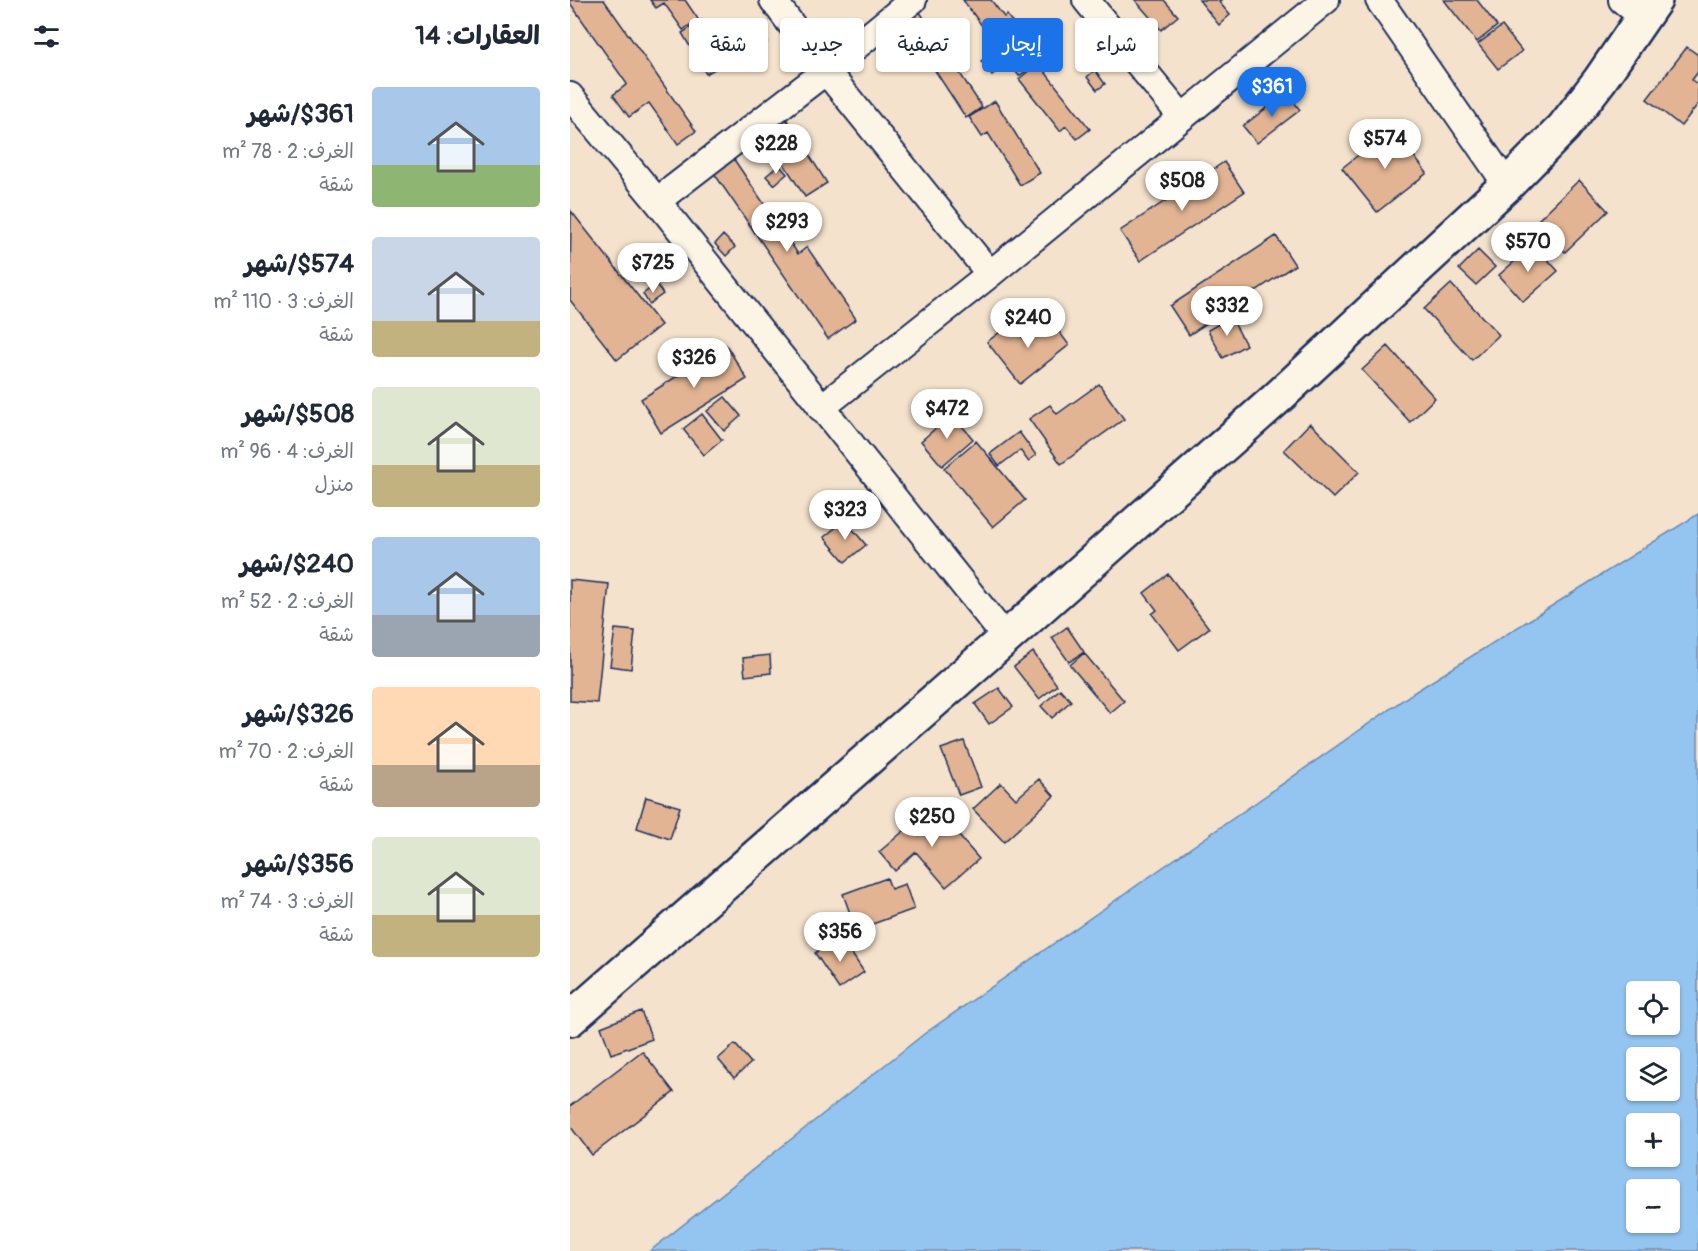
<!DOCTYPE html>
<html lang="ar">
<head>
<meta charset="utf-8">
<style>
	:root { --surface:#fff; --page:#f2f2f3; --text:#1f2937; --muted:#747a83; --accent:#1a73e8 }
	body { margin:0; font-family:Pangolin,"Playpen Sans Arabic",sans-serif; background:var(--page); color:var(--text); direction:rtl; height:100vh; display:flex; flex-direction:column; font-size:22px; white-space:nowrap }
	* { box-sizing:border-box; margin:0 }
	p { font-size:20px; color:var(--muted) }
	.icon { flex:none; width:33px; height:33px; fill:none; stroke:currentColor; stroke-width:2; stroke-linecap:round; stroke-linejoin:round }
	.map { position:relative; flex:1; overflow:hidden; direction:ltr }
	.sheet { display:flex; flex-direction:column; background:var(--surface); width:570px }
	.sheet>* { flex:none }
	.banner { position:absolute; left:18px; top:18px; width:570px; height:54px; direction:rtl; display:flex; gap:12px }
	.fabs { position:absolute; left:1056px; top:981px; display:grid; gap:12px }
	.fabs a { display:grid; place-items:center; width:54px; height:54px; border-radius:6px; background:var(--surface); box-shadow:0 2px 4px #0004; font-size:30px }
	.price { position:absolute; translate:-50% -51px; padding:0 14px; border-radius:21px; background:#fff; color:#222; font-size:20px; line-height:39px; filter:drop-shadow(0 2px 3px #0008) }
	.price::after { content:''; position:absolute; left:50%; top:36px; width:18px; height:14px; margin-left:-9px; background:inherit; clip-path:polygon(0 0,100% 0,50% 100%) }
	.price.on { background:var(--accent); color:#fff }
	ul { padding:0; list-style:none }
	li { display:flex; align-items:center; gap:18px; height:150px; padding:0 30px }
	li span { display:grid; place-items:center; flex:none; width:168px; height:120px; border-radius:6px; color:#555 }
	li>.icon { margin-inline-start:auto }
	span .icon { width:72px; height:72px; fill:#fffc; stroke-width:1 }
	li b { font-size:26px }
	h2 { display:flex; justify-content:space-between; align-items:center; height:72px; padding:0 30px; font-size:26px }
	.chip { padding:0 21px; border-radius:6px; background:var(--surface); box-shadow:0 2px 4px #0004; font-size:21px; line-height:54px }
	.chip.on { background:var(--accent); color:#fff }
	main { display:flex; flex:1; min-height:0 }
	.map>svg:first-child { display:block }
	.water { fill:#94c5f0; stroke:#6489b6; stroke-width:1.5; fill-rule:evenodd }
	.building { fill:#e2b493; stroke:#1b2f5e; stroke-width:1.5 }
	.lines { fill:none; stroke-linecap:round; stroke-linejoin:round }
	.street-casing { stroke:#1b2f5e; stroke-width:30 }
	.secondary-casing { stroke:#1b2f5e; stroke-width:38 }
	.street { stroke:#fcf5e5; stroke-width:26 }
	.secondary { stroke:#fcf5e5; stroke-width:33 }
</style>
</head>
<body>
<main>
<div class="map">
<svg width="1128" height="1251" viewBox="0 0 1128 1251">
	<rect width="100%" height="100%" fill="#f4e2cc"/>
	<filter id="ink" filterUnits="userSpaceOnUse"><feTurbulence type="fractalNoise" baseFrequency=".0167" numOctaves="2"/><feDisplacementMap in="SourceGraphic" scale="12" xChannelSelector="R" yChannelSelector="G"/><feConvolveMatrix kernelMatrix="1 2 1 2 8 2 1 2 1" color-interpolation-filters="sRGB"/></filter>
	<g filter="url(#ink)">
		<!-- water -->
		<path class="water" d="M1128,514v737h-1048l274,-217 486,-339zM1066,992h34v32h-34zM1066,1058h34v32h-34zM1066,1124h34v32h-34zM1066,1190h34v32h-34z"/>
		<!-- building -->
		<path class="building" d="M0,0h34l92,131 -18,13 -29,-41 -20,14 -16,-22 14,-11 -57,-81z
			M80,0h35l13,19 -15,11 -19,-27 -8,5z
			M393,0h28l13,17 3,-2 33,46 -21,15z
			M565,0h29l14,16 -17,14z
			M629,0h22l-2,2 11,13 -11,10z
			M874,0h33l20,26 -20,16z
			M346,6l66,101 -16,11 -45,-69 -7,4 -21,-31z
			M132,20l25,42 -21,12 -24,-41z
			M932,26l20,25 -24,18 -20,-25z
			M185,27l12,15 -9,7 -12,-15z
			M1117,47l11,8v17l-6,8 6,5v19l-17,22 -34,-27z
			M426,49l11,14 -15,12 -11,-14z
			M468,63l52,66 -13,10 -11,-13 -6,5 -41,-52z
			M525,70l10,14 -8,6 -10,-13z
			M717,92l13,18 -43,33 -14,-17z
			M425,101l45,72 -20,12 -32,-52 -6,4 -13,-20z
			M213,114l44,69 -22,14 -44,-69z
			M822,128l35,45 -50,39 -35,-44z
			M161,155l67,99 9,-7 49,72 -28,20 -117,-170z
			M654,162l20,30 -104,69 -20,-30z
			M209,165l8,9 -13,11 -8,-9z
			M1009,180l29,31 -43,41 -29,-30z
			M1,211l90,114 -44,35 -47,-60z
			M153,235l12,12 -9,9 -11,-12z
			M706,236l19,29 -106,70 -19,-29z
			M964,244l24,27 -35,31 -24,-27z
			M908,250l17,17 -19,18 -17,-16z
			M86,284l7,10 -14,10 -6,-10z
			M881,284l48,51 -27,25 -48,-51z
			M661,317l15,28 -23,13 -15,-28z
			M479,318l20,27 -49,39 -33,-42 25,-19 11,15z
			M156,345l21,34 -86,54 -20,-34z
			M818,346l47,52 -25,24 -48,-52z
			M529,384l25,35 -63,45 -32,-45 21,-14 7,9z
			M155,397l16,19 -17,15 -17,-20z
			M132,414l20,26 -18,15 -21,-26z
			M382,414l21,25 -31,27 -21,-25z
			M740,423l49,49 -26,26 -49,-48z
			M449,432l17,23 -8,6 -8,-11 -21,16 -9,-12z
			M406,441l49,59 -32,27 -49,-59z
			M275,520l21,25 -21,17 -21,-25z
			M598,574l41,54 -30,22 -27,-36 5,-4 -13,-17z
			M0,580l39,4 -12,119 -27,-2z
			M497,627l17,25 -15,10 -17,-24z
			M45,629l20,2 -4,38 -21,-3z
			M463,652l24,33 -18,14 -25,-32z
			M514,653l40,48 -14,12 -40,-48z
			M200,655l1,18 -26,3 -2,-18z
			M429,688l14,19 -24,17 -14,-20z
			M490,689l11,12 -19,17 -11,-12z
			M394,741l17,46 -22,8 -18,-46z
			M469,779l15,17 -50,46 -31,-33 28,-26 15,16z
			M76,797l34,10 -10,32 -33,-11z
			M363,806l46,53 -33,28 -30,-35 -21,19 -16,-19z
			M317,878l4,11 14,-5 9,25 -58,21 -13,-36z
			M270,936l24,36 -25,17 -24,-36z
			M71,1011l11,28 -41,15 -10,-27z
			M165,1044l16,19 -17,15 -16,-19z
			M72,1051l32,41 -82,63 -22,-29v-20z"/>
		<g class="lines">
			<!-- street casing -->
			<g class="street-casing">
				<path id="street" d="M203,0l53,71 164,203
					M516,0l96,117
					M809,0l128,185
					M1052,0l21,17
					M0,96l87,105 349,437
					M87,201l169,-130 87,-71
					M251,408l169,-134 336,-274"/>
			</g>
			<!-- secondary casing -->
			<g class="secondary-casing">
				<path id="secondary" d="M0,1019l436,-381 269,-238 232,-215 57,-58 36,-47 55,-80"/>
			</g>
			<!-- street -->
			<use href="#street" class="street"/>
			<!-- secondary -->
			<use href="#secondary" class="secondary"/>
		</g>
	</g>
</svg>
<div class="fabs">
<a><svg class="icon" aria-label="locate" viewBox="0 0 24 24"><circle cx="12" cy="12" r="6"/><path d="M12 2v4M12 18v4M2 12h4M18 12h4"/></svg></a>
<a><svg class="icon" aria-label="layers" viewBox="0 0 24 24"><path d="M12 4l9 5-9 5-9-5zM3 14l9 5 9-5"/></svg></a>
<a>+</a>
<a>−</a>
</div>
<b class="price on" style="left:702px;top:118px">$361</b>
<b class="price" style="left:815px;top:170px">$574</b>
<b class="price" style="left:206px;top:175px">$228</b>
<b class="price" style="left:612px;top:212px">$508</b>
<b class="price" style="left:217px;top:253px">$293</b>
<b class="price" style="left:958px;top:273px">$570</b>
<b class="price" style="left:83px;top:294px">$725</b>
<b class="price" style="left:657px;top:337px">$332</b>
<b class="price" style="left:458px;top:349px">$240</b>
<b class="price" style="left:124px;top:389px">$326</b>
<b class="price" style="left:377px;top:440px">$472</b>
<b class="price" style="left:275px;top:541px">$323</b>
<b class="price" style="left:362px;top:848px">$250</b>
<b class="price" style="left:270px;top:963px">$356</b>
<div class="banner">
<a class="chip">شراء</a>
<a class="chip on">إيجار</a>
<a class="chip">تصفية</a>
<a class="chip">جديد</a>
<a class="chip">شقة</a>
</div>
</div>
<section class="sheet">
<h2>العقارات: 14<svg class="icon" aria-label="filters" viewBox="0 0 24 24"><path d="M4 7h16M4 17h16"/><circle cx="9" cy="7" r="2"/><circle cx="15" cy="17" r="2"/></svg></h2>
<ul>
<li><span style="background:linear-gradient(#a9c7e8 65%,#8fb573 0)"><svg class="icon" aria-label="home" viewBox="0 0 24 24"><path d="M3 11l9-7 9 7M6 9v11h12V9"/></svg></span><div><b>$361/شهر</b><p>الغرف: 2 · 78 m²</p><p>شقة</p></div></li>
<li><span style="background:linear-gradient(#c9d6e8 70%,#c2b280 0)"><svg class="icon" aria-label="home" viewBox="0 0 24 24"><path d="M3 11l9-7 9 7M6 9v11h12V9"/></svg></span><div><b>$574/شهر</b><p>الغرف: 3 · 110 m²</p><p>شقة</p></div></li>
<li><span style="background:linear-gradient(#dfe7d0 65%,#c2b280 0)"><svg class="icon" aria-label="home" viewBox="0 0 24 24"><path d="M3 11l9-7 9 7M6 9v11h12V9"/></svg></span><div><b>$508/شهر</b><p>الغرف: 4 · 96 m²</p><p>منزل</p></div></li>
<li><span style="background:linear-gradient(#a9c7e8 65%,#9aa5b1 0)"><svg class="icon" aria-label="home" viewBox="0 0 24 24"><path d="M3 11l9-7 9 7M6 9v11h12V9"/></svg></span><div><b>$240/شهر</b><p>الغرف: 2 · 52 m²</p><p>شقة</p></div></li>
<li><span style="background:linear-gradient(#ffd9b3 65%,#b9a48a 0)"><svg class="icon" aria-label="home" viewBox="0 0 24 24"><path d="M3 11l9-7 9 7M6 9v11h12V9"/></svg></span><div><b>$326/شهر</b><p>الغرف: 2 · 70 m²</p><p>شقة</p></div></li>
<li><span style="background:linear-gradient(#dfe7d0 65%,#c2b280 0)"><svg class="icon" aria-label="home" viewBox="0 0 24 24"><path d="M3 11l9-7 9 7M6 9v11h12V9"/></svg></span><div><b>$356/شهر</b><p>الغرف: 3 · 74 m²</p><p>شقة</p></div></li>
</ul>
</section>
</main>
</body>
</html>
